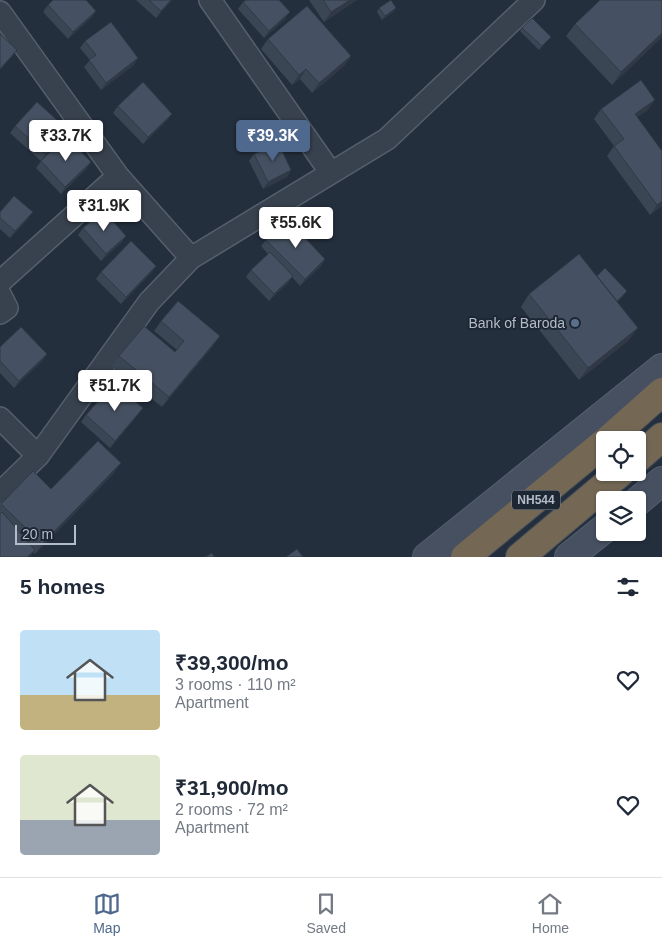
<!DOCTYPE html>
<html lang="en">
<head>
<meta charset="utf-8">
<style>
	:root { --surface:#fff; --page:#f2f2f3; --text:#1f2937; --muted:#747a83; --line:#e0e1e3; --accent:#4f688e }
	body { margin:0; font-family:Arial,sans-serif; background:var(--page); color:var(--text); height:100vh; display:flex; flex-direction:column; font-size:19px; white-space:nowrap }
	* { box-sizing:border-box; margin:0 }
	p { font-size:16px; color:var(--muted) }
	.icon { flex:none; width:28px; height:28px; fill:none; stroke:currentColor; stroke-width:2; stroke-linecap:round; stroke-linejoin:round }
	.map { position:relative; height:557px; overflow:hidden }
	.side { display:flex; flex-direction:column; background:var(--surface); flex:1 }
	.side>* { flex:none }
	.buttons { position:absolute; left:596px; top:431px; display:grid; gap:10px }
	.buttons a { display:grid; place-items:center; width:50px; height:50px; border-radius:5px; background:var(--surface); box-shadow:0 1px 4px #0004; font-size:25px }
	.scale { position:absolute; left:15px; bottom:12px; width:61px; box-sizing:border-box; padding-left:5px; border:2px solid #b4bcc9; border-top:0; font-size:14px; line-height:18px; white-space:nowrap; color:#b4bcc9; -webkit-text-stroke:4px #1d2633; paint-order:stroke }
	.price { position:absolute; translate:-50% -42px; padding:0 11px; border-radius:5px; background:#fff; color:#222; font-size:16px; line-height:32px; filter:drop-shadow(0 1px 2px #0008) }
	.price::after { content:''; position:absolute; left:50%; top:30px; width:15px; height:11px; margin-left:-8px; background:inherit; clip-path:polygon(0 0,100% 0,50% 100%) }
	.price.on { background:var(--accent); color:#fff }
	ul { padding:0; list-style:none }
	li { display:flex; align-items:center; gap:15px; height:125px; padding:0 20px }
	li span { display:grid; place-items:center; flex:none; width:140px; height:100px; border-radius:5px; color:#555 }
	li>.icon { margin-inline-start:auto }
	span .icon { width:60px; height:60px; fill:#fffc; stroke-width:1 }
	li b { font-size:21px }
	h2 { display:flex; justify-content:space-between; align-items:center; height:60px; padding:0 20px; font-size:21px }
	.menu { display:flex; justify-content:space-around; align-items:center; height:70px; border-top:1px solid var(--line); background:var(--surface); font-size:14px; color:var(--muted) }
	.menu a { display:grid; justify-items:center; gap:2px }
	.menu .on { color:var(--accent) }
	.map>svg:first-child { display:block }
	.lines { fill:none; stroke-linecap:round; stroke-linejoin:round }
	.street-casing { stroke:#565f6c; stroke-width:24 }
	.secondary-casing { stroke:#565f6c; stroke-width:30 }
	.highway-casing { stroke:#434c59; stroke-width:30 }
	.street { stroke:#38414e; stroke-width:21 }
	.secondary { stroke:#465061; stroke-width:28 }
	.highway { stroke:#746855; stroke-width:28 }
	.wall { fill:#3b4654 }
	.shaded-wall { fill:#303945 }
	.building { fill:#455162; stroke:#303945 }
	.service-dot { fill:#5c6f8a; stroke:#1d2633; stroke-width:2 }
	.labels { text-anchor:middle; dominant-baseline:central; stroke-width:4; stroke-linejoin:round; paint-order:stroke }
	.shield { fill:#1d2633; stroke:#878f9c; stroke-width:1 }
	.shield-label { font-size:12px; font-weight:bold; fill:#b4bcc9 }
	.poi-label { font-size:14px; fill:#b4bcc9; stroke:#1d2633; text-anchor:end }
</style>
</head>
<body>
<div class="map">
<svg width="662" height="557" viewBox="0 0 662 557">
	<rect width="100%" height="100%" fill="#242f3e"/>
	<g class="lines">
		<!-- street casing -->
		<g class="street-casing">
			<path id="street" d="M210,0l121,173
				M0,12l118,164 73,82
				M0,282l118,-106
				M0,294l7,14 -7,5
				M0,418l38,38
				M0,493l38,-37 111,-154 42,-44 196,-119 147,-139"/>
		</g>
		<!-- secondary casing -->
		<g class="secondary-casing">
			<path id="secondary" d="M638,501l24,-20
				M427,557l235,-189
				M569,557l36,-29"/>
		</g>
		<!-- highway casing -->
		<g class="highway-casing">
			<path id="highway" d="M608,440l54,-48
				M638,458l24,-21
				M465,557l140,-115
				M520,557l101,-85"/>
		</g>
		<!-- street -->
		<use href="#street" class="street"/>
		<!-- secondary -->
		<use href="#secondary" class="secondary"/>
		<!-- highway -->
		<use href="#highway" class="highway"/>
	</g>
	<!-- wall -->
	<path class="wall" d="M136,0h36l-16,18z
		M309,0h48l-33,22z
		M243,2l42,17 -21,19 -26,-29z
		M48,5l48,6 -5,7 -23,21 -25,-27z
		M379,8l14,4 -11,8 -5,-8z
		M575,24l87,13 -50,48 -46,-49z
		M522,28l26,12 -9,10 -19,-19z
		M268,39l83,17 -7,10 -32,27 -12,-14 -8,6 -31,-36z
		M85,41l49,24 -33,25 -17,-23 6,-7 -10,-12z
		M118,106l54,8 -5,6 -24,24 -30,-31z
		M601,109l47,1 -11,7 25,89 -12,9 -43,-59 7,-10 -20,-27z
		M15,126l48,11 -19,21 47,4 -5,7 -25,25 -25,-26 5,-7 -31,-28z
		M254,154l37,16 -4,7 -24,12 -14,-28z
		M0,212l28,7 -18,19 -10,-9z
		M83,228l43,8 -5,7 -20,18 -23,-26z
		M266,240l59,19 -4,7 -21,20 -8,-9 -4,6 -19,18 -23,-24 5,-7 17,-16 -7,-8z
		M156,266l-5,7 -30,31 -25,-25 5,-7z
		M597,276l27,19 -7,7 12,38 -50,40 -58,-73 8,-13z
		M161,321l52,25 -51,61 -50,-41 7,-10 56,-4 2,-2 -23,-19z
		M0,347l47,7 -5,7 -28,27 -14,-15z
		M86,415h52l-28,33 -29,-26z
		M33,471l18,18 63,-16 -79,81 -2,-2 -3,5h-30v-52z"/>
	<!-- shaded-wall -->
	<path class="shaded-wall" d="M171,0h1l-16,18 5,-7z
		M350,0h7l-33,22 7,-10z
		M396,8l-3,4 -11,8 3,-4z
		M96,11l-5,7 -23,21 5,-7z
		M290,12l-5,7 -21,19 5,-7z
		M662,33v4l-50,48 9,-13z
		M17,50l-5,7 -12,13v-1z
		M351,56l-7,10 -32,27 7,-10z
		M138,58l-4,7 -33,25 5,-7z
		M306,69l-6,10 -8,6 7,-10z
		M655,100l-7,10 -20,14 7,-10z
		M172,114l-5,6 -24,24 5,-7z
		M68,130l-5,7 -22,24 5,-7z
		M91,162l-5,7 -25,25 4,-7z
		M291,170l-4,7 -24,12 5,-7z
		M662,201v5l-12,9 7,-10z
		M33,212l-5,7 -18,19 5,-7z
		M126,236l-5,7 -20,18 5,-7z
		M325,259l-4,7 -21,20 5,-7z
		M156,266l-5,7 -30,31 5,-7z
		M293,276l-5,7 -19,18 5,-7z
		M638,328l-9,12 -50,40 9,-12z
		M220,336l-7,10 -51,61 7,-10z
		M47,354l-5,7 -28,27 5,-7z
		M143,408l-5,7 -28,33 5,-7z
		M121,463l-7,10 -79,81 7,-10z
		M35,550l-5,7h-3z"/>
	<!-- building -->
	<path class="building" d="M53,0h33l10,11 -23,21 -25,-27z
		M149,0h22l-10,11z
		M246,0h33l11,12 -21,19 -26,-29z
		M323,0h27l-19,12z
		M391,0l5,8 -11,8 -6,-8z
		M600,0h62v33l-41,39 -46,-48z
		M307,6l44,50 -32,27 -13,-14 -7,6 -31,-36z
		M532,18l19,19 -9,9 -20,-18z
		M111,22l27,36 -32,25 -17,-23 7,-5 -11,-14z
		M0,34l17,16 -17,19z
		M641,80l14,20 -20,14 27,37v50l-5,4 -43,-59 10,-7 -23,-30z
		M143,82l29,32 -24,23 -30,-31z
		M37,102l31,28 -22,24 -31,-28z
		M66,136l25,26 -26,25 -24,-26z
		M278,142l13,28 -23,12 -14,-28z
		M14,196l19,16 -18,19 -15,-13v-6z
		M103,210l23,26 -20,18 -23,-26z
		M287,219l38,40 -20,20 -39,-39z
		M131,241l25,25 -30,31 -25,-25z
		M270,252l23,24 -19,18 -23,-24z
		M579,254l59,74 -50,40 -59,-74z
		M605,268l22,23 -10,10 -20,-25z
		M178,301l42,35 -51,61 -50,-41 25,-30 31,26 9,-11 -23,-20z
		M21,327l26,27 -28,27 -19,-20v-14z
		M114,383l29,25 -28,33 -29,-26z
		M98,441l23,22 -79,81 -41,-40 32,-33 18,18z
		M2,512l33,38 -8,7h-27v-43z
		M297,549l6,8h-17z
		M212,553l2,4h-9z"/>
	<!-- markers -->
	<circle class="service-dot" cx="575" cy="323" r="5"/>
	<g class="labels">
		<!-- shield labels -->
		<rect class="shield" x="512" y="490.5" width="48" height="19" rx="4"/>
		<g class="shield-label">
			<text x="536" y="500">NH544</text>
		</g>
		<!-- poi labels -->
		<g class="poi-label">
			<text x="565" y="323">Bank of Baroda</text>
		</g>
	</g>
</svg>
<div class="buttons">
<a><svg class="icon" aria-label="locate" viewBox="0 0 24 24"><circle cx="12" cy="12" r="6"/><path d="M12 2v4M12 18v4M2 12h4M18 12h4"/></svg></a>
<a><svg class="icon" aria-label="layers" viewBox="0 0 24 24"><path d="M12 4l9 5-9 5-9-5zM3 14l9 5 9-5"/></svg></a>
</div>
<div class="scale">20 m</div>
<b class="price" style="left:66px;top:162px">₹33.7K</b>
<b class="price on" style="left:273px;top:162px">₹39.3K</b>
<b class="price" style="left:104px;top:232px">₹31.9K</b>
<b class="price" style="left:296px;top:249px">₹55.6K</b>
<b class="price" style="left:115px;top:412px">₹51.7K</b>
</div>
<section class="side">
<h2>5 homes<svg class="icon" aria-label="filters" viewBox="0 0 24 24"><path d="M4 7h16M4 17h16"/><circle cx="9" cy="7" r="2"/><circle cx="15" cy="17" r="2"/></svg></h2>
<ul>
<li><span style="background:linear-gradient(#bfe0f5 65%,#c2b280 0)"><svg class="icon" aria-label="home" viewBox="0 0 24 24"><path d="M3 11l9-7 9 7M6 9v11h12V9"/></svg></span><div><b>₹39,300/mo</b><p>3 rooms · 110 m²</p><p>Apartment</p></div><svg class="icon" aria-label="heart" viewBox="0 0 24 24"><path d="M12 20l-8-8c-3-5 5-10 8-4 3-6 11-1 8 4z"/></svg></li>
<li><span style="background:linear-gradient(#dfe7d0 65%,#9aa5b1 0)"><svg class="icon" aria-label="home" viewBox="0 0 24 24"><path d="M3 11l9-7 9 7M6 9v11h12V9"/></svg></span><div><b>₹31,900/mo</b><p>2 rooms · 72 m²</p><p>Apartment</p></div><svg class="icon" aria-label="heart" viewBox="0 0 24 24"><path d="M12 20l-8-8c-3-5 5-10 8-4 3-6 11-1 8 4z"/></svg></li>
</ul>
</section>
<nav class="menu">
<a class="on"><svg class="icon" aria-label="map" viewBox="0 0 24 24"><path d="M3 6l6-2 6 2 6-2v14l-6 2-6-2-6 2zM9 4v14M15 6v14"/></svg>Map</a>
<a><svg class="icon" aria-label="saved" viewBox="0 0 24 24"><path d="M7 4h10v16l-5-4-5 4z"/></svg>Saved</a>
<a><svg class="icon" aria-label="home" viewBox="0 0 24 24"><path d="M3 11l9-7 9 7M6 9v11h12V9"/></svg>Home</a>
</nav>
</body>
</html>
